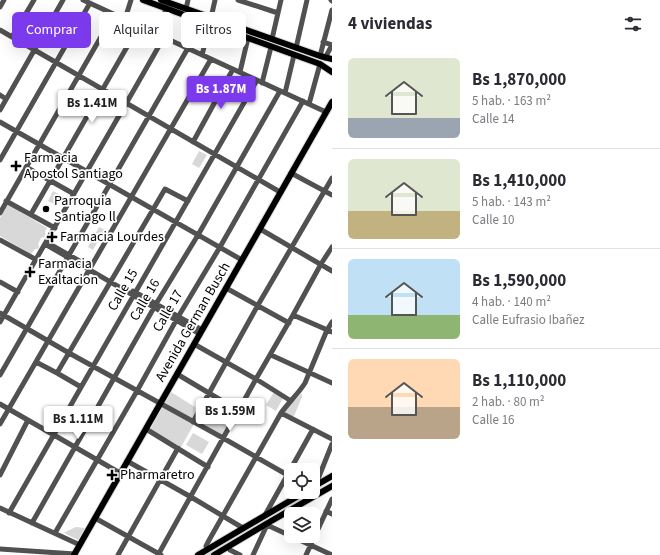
<!DOCTYPE html>
<html lang="es">
<head>
<meta charset="utf-8">
<style>
	:root { --surface:#fff; --page:#f7f7f7; --text:#2b2b33; --muted:#7c7c81; --line:#e1e1e2; --accent:#7c3aed }
	body { margin:0; font-family:"Source Sans 3",sans-serif; background:var(--page); color:var(--text); height:100vh; display:flex; flex-direction:column; font-size:15px; white-space:nowrap }
	* { box-sizing:border-box; margin:0 }
	p { font-size:13px; color:var(--muted) }
	.icon { flex:none; width:22px; height:22px; fill:none; stroke:currentColor; stroke-width:2; stroke-linecap:round; stroke-linejoin:round }
	.map { position:relative; flex:1; overflow:hidden }
	.side { display:flex; flex-direction:column; background:var(--surface); width:328px }
	.side>* { flex:none }
	.guide { position:absolute; left:12px; top:12px; width:260px; height:36px; display:flex; gap:8px }
	.fabs { position:absolute; left:284px; top:463px; display:grid; gap:8px }
	.fabs a { display:grid; place-items:center; width:36px; height:36px; border-radius:6px; background:var(--surface); box-shadow:0 4px 16px #0002; font-size:20px }
	.price { position:absolute; translate:-50% -34px; padding:0 9px; border-radius:4px; background:#fff; color:#222; font-size:13px; line-height:26px; filter:drop-shadow(0 1px 2px #0008) }
	.price::after { content:''; position:absolute; left:50%; top:24px; width:12px; height:9px; margin-left:-6px; background:inherit; clip-path:polygon(0 0,100% 0,50% 100%) }
	.price.selected { background:var(--accent); color:#fff }
	ul { padding:0; list-style:none }
	li { display:flex; align-items:center; gap:12px; height:100px; padding:0 16px }
	li+li { border-top:1px solid var(--line) }
	li span { display:grid; place-items:center; flex:none; width:112px; height:80px; border-radius:6px; color:#555 }
	li>.icon { margin-inline-start:auto }
	span .icon { width:48px; height:48px; fill:#fffc; stroke-width:1 }
	li b { font-size:17px }
	h2 { display:flex; justify-content:space-between; align-items:center; height:48px; padding:0 16px; font-size:17px }
	.chip { padding:0 14px; border-radius:6px; background:var(--surface); box-shadow:0 4px 16px #0002; font-size:14px; line-height:36px }
	.chip.selected { background:var(--accent); color:#fff }
	main { display:flex; flex:1; min-height:0 }
	.map>svg:first-child { display:block }
	.green { fill:#d8d8d8 }
	.lines { fill:none; stroke-linecap:round; stroke-linejoin:round }
	.major-casing { stroke:#dbdbdb; stroke-width:8 }
	.minor { stroke:#515151; stroke-width:5 }
	.major { stroke:#000; stroke-width:6 }
	.poi-dot { fill:#000; stroke:#fff; stroke-width:1.5 }
	.labels { text-anchor:middle; dominant-baseline:central; stroke-width:3.5; stroke-linejoin:round; paint-order:stroke }
	.poi-label { font-size:14px; fill:#000; stroke:#fff; text-anchor:start }
	.street-label { font-size:14px; fill:#000; stroke:#fff }
</style>
</head>
<body>
<main>
<div class="map">
<svg width="332" height="555" viewBox="0 0 332 555">
	<rect width="100%" height="100%" fill="#fff"/>
	<!-- green -->
	<path class="green" d="M199,151l8,4 -8,13 -7,-4z
		M53,191l6,3 -5,10 -6,-3z
		M9,205l38,23 -2,4 1,3 -2,2 -3,1 -3,6 1,4 -2,1h-2l-4,5 -31,-18v-18l7,-12z
		M99,227l6,3 -5,9 -6,-3z
		M93,238l5,3 -5,9 -5,-3z
		M171,392l27,17 -6,10 -27,-16z
		M274,392l9,6 -7,13 -10,-6z
		M301,394h1v3l-8,19h-2l-6,-2 -1,-3z
		M162,407l32,17 -13,23 -31,-17z
		M203,412l25,15 -6,10 -25,-14z
		M193,433l16,9 -7,12 -16,-9z
		M310,492l2,3 -101,60h-9z
		M76,527l9,1 -7,12 -14,-7 3,-2z"/>
	<g class="lines">
		<!-- major casing -->
		<g class="major-casing">
			<path id="major" d="M143,0l177,64 12,8
				M161,0l159,56 12,3
				M313,487l19,-11
				M74,555l258,-453
				M198,555l107,-63
				M214,555l52,-31 66,-38"/>
		</g>
		<!-- minor -->
		<path class="minor" d="M83,0l243,112
			M238,0l40,13
			M331,0l1,1
			M0,7l4,-7
			M186,9l2,-9
			M211,18l4,-18
			M125,19l6,-19
			M0,30l280,162
			M159,35l7,-27
			M12,37l22,-37
			M272,39l9,-39
			M323,42l9,3 -7,13
			M296,48l11,-48
			M202,55l8,-31
			M320,56l12,-46
			M240,72l8,-34
			M262,83l9,-36
			M285,93l9,-38
			M0,95l6,4
			M309,104l11,-40
			M0,110l63,-110
			M0,122l242,138
			M193,142l40,-73
			M0,160l90,-157
			M26,167l48,27
			M291,173l41,22
			M6,201l49,27
			M0,213l114,-199
			M31,214l108,-188
			M260,229l72,42
			M0,240l35,19
			M46,242l37,21
			M45,244l155,90
			M0,282l18,10
			M226,288l63,35
			M133,291l69,39
			M0,313l69,40 154,85 68,39
			M293,315l39,17
			M0,322c54,-95 110,-189 164,-285
			M194,344l62,35 35,22
			M271,355l61,28
			M36,362l21,11 24,14
			M57,373l108,-184 23,12
			M177,374l62,37
			M0,375l188,-327
			M0,404l120,69
			M281,413l51,26
			M193,422l65,-117 74,-127
			M0,424l211,-365
			M146,429l62,38
			M127,461l64,36 52,31
			M0,475l28,-55
			M318,484v-5l14,-35
			M0,508l80,37
			M326,511l6,3
			M9,513l248,-433
			M265,515l48,-86
			M95,518l66,37
			M32,523l124,-219 42,-69 82,-144
			M266,524l1,1 65,30
			M55,533l82,-142 41,-74 42,-70 83,-146
			M228,547l2,3 10,5
			M0,549l75,5
			M207,549l-1,-3 2,-4 73,-129c8,-11 17,-19 24,-30l22,-53 5,-8
			M118,555l60,-107
			M158,555l98,-176 37,-64 28,-51 11,-17
			M253,555l14,-30
			M306,555l26,-56"/>
		<!-- major -->
		<use href="#major" class="major"/>
	</g>
	<!-- markers -->
	<g class="poi-dot">
		<path d="M14 160h4v4h4v4h-4v4h-4v-4h-4v-4h4z"/>
		<circle cx="46" cy="209" r="4"/>
		<path d="M50 231h4v4h4v4h-4v4h-4v-4h-4v-4h4z"/>
		<path d="M28 266h4v4h4v4h-4v4h-4v-4h-4v-4h4z"/>
		<path d="M110 469h4v4h4v4h-4v4h-4v-4h-4v-4h4z"/>
	</g>
	<g class="labels">
		<!-- poi labels -->
		<g class="poi-label">
			<text x="24" y="158">Farmacia<tspan x="24" dy="16">Apostol Santiago</tspan></text>
			<text x="54" y="201">Parroquia<tspan x="54" dy="16">Santiago ll</tspan></text>
			<text x="60" y="237">Farmacia Lourdes</text>
			<text x="38" y="264">Farmacia<tspan x="38" dy="16">Exaltacion</tspan></text>
			<text x="120" y="475">Pharmaretro</text>
		</g>
		<!-- street labels -->
		<g class="street-label">
			<text transform="translate(123 290) rotate(-60)">Calle 15</text>
			<text transform="translate(145 300) rotate(-60)">Calle 16</text>
			<text transform="translate(168 311) rotate(-60)">Calle 17</text>
			<text transform="translate(193 322) rotate(-60)">Avenida German Busch</text>
		</g>
	</g>
</svg>
<div class="fabs">
<a><svg class="icon" aria-label="locate" viewBox="0 0 24 24"><circle cx="12" cy="12" r="6"/><path d="M12 2v4M12 18v4M2 12h4M18 12h4"/></svg></a>
<a><svg class="icon" aria-label="layers" viewBox="0 0 24 24"><path d="M12 4l9 5-9 5-9-5zM3 14l9 5 9-5"/></svg></a>
</div>
<b class="price selected" style="left:221px;top:110px">Bs 1.87M</b>
<b class="price" style="left:92px;top:124px">Bs 1.41M</b>
<b class="price" style="left:230px;top:432px">Bs 1.59M</b>
<b class="price" style="left:78px;top:440px">Bs 1.11M</b>
<div class="guide">
<a class="chip selected">Comprar</a>
<a class="chip">Alquilar</a>
<a class="chip">Filtros</a>
</div>
</div>
<section class="side">
<h2>4 viviendas<svg class="icon" aria-label="filters" viewBox="0 0 24 24"><path d="M4 7h16M4 17h16"/><circle cx="9" cy="7" r="2"/><circle cx="15" cy="17" r="2"/></svg></h2>
<ul>
<li><span style="background:linear-gradient(#dfe7d0 75%,#9aa5b1 0)"><svg class="icon" aria-label="home" viewBox="0 0 24 24"><path d="M3 11l9-7 9 7M6 9v11h12V9"/></svg></span><div><b>Bs 1,870,000</b><p>5 hab. · 163 m²</p><p>Calle 14</p></div></li>
<li><span style="background:linear-gradient(#dfe7d0 65%,#c2b280 0)"><svg class="icon" aria-label="home" viewBox="0 0 24 24"><path d="M3 11l9-7 9 7M6 9v11h12V9"/></svg></span><div><b>Bs 1,410,000</b><p>5 hab. · 143 m²</p><p>Calle 10</p></div></li>
<li><span style="background:linear-gradient(#bfe0f5 70%,#8fb573 0)"><svg class="icon" aria-label="home" viewBox="0 0 24 24"><path d="M3 11l9-7 9 7M6 9v11h12V9"/></svg></span><div><b>Bs 1,590,000</b><p>4 hab. · 140 m²</p><p>Calle Eufrasio Ibañez</p></div></li>
<li><span style="background:linear-gradient(#ffd9b3 60%,#b9a48a 0)"><svg class="icon" aria-label="home" viewBox="0 0 24 24"><path d="M3 11l9-7 9 7M6 9v11h12V9"/></svg></span><div><b>Bs 1,110,000</b><p>2 hab. · 80 m²</p><p>Calle 16</p></div></li>
</ul>
</section>
</main>
</body>
</html>
